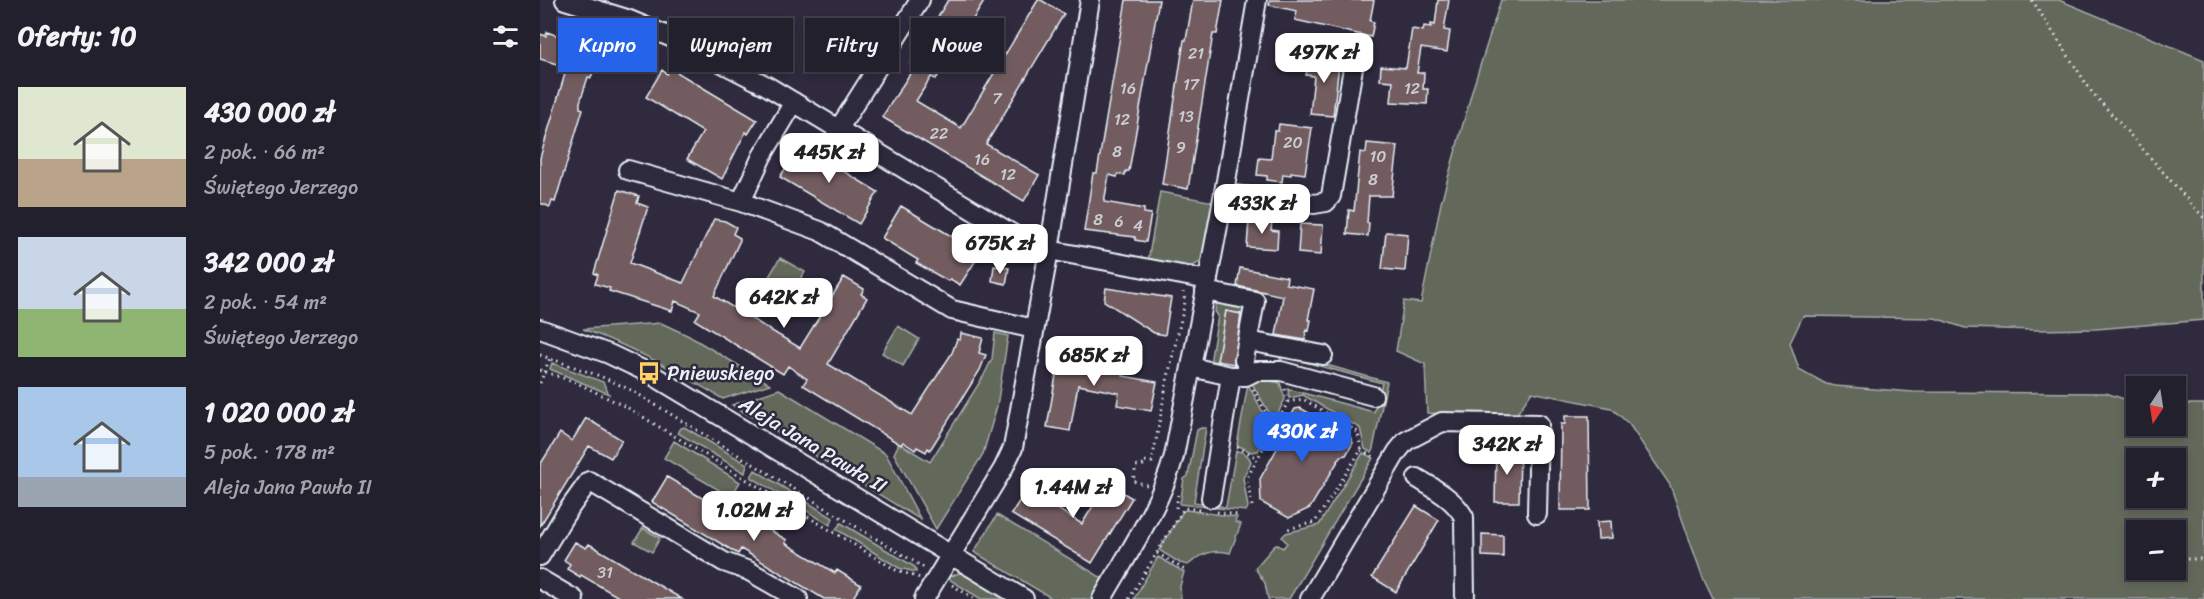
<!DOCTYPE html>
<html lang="pl">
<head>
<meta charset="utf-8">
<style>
	:root { --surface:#23202e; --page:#2b2836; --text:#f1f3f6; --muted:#a3a3aa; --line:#403e4a; --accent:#2563eb }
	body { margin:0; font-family:Sriracha,sans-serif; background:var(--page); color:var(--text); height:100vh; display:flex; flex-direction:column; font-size:22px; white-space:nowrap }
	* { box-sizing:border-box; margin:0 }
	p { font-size:20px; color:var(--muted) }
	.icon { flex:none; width:33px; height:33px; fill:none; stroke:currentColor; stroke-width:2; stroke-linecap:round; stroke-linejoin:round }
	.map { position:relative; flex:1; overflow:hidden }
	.sheet { display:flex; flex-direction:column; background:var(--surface); width:540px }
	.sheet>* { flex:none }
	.top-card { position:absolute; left:18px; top:18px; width:570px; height:54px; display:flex; gap:12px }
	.needle { width:39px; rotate:192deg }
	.tools { position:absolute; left:1586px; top:376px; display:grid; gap:12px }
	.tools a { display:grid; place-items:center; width:60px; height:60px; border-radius:0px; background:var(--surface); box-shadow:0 3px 9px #0003,0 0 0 2px var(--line); font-size:30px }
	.price { position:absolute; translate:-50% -51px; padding:0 14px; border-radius:12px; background:#fff; color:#222; font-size:20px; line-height:39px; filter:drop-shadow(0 2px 3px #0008) }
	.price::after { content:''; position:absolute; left:50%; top:36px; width:18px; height:14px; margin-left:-9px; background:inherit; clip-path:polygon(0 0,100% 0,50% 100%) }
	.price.selected { background:var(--accent); color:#fff }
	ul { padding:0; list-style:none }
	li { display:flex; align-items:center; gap:18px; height:150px; padding:0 18px }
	li span { display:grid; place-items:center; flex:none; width:168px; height:120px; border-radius:0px; color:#555 }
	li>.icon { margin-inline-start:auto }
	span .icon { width:72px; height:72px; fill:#fffc; stroke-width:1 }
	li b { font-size:26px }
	h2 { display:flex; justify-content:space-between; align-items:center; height:72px; padding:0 18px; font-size:26px }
	.tag { padding:0 21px; border-radius:0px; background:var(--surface); box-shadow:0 3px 9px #0003,0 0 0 2px var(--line); font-size:21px; line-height:54px }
	.tag.selected { background:var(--accent); color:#fff }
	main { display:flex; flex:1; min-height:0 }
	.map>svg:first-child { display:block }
	.green { fill:#62675a; stroke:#a5aca9; stroke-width:1.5; fill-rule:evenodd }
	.building { fill:#725c5f; stroke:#e8f1f8; stroke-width:1.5 }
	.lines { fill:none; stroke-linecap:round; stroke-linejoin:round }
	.minor-casing { stroke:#e8f1f8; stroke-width:22 }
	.path { stroke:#e8f1f8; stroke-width:3; stroke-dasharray:1.5 4.5; stroke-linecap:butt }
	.minor { stroke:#2f2a3d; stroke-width:18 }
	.labels { text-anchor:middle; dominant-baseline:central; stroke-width:5; stroke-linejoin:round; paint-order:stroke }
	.number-label { font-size:16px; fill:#caccd2 }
	.poi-label { font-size:20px; fill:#e8f1f8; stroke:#2f2a3d; text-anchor:start }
	.street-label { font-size:20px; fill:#e8f1f8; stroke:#2f2a3d }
</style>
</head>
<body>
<main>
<section class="sheet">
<h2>Oferty: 10<svg class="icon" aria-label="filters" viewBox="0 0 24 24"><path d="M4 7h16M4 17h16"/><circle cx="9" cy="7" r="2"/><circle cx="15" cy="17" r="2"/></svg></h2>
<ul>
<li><span style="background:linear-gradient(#dfe7d0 60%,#b9a48a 0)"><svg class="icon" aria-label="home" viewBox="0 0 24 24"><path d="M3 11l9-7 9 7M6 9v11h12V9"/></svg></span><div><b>430 000 zł</b><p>2 pok. · 66 m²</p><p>Świętego Jerzego</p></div></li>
<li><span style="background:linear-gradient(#c9d6e8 60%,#8fb573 0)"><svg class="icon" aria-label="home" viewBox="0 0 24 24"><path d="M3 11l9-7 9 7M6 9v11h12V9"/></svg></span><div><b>342 000 zł</b><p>2 pok. · 54 m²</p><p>Świętego Jerzego</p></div></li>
<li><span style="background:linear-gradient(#a9c7e8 75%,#9aa5b1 0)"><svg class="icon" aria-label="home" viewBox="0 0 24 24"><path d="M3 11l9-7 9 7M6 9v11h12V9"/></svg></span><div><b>1 020 000 zł</b><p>5 pok. · 178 m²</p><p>Aleja Jana Pawła II</p></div></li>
</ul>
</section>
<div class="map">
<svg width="1664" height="599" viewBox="0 0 1664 599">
	<rect width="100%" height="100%" fill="#2f2a3d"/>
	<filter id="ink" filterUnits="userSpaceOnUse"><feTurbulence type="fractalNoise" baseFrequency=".0167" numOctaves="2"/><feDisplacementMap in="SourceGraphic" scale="12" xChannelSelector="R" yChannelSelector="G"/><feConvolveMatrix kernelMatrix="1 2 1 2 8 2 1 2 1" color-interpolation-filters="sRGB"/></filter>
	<g filter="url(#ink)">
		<!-- green -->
		<path class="green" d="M961,0h558l145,60v260l-108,9 -60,1 -71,-2 -30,-10 -132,-2 -13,27 9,26 27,15 9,2 78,6 193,1 30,10v23h39v-22h29v195h-491l-10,-21 -33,-93 -41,-61 -18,-16 -79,-16 -18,26 -87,-5 -2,-49 -29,-13 8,-50 17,2 20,-100 32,-115zM1596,459h39v39h-39zM1596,531h39v39h-39z
			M620,192l54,10 -12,58c-11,13 -39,3 -54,1z
			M240,258l25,14 -13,22 -25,-14z
			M677,300l30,5 -2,9 -19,-3 -8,49 -6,3h-2l8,-47 -3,-5z
			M121,323l28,13 81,48 -47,15c-47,-28 -88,-51 -140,-70z
			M358,326l21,13 -16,27 -21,-13z
			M455,333l13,3 -11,70 -14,48 -47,75 -42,-75 5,-11 31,19 53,-85 9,-18z
			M737,351l110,31 -15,71 -7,-4 -5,-21 -57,-33 -14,3 -1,-9 86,23 8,-29 -99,-27 -2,5z
			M12,363l51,19 6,12 -59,-25z
			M716,378l24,5 5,16 -11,22 -23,-39z
			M708,384l22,42 -12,25 -7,1 -14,-7z
			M239,389l107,65 35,66 -189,-115z
			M144,427l63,37 -2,9 -67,-40 3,-5z
			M661,428h5l-12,74 32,5 10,-56c7,0 13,4 15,11l-8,16 5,29 -2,4 -66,-7 4,-25 4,-3 9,-46z
			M134,441l66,41 -9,15 -67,-39z
			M823,453l10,5 -84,141h-21l-3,-16 -10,-15 21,-24 7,4 4,-5 -5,-6 4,-4 33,-8z
			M215,470l78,48 -3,7 -79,-48z
			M646,510l51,7 -2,5 6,2 -11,29c-17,-4 -28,0 -42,12l-8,-2 -21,-13 24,-39z
			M457,515l105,63 -9,21h-40l-79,-47z
			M301,523l74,44 1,5 -17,-4 -63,-39z
			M103,528l17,10 -8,14 -18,-10z
			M618,557l26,15 -4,14 1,13h-47z
			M419,573l8,2 40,24h-26l-34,-21z"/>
		<!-- building -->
		<path class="building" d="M408,0h37l-49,79 -5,-2 -15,24 45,27 77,-128h3l23,14 -78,130 53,31 -15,26 -142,-84 33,-51 -5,-3z
			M586,0h33l-30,171h-3l-1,4 -7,-1 -1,3 -8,-2 -5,27 40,7v4l7,1 -5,28 -11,-2v-3l-51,-6 9,-58h4z
			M653,0h30l-6,34h-4l-25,155 -26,-5 22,-144h2z
			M730,0h104l-4,21 4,1 -3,15 -76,-17 2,-9 -28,-6z
			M898,0h11l-5,30 6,1 -3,21 -26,-4 -4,25h7l-1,16h5l-1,15 -36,-2 2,-21 -13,-1 1,-14 25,2 6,-39 11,2 1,-5 7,1v-3l4,1z
			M7,32l14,5 -1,3 39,12 -8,26 -3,-1 -8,25v6l3,1 -28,93 -3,-1 -2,6 -10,-4v-45l27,-91 -27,-8v-25l6,2z
			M779,53l21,3 -7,60 -23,-2 4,-38 -8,-1 3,-15 9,2z
			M130,68l87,52 -9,14 -2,-2 -6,11 -18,36 -35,-20 16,-27 -57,-35 16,-27 5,4z
			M739,124l33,4 -7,46 -14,-2v3l-8,-1 -1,8 -15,-2v-4l-10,-1 2,-17 12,1 3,-28h4z
			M827,143l31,3 -6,50h-23l-2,27h2l-1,13 -21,-2 2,-24 5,1 6,-59 6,1z
			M260,145l78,47 -19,32 -79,-47z
			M79,190l20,6 -2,7 11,4 -18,56 53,20 31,-64 11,2 11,6 -3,7 7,4v2l-26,56 86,52 44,-71 20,12 -3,5 6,4 -39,66 84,51 40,-62 5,-14 3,1 1,-7 22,5 -4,15 7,2 -6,15 -50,80 -2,-2 -2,4 -9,-5 -2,3 -12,-8 -2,3 -98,-60 4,-6 -19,-13 -5,8 -88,-54 5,-8 -25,-11 -3,10 -63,-20 1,-3 -15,-4 3,-9 -4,-2z
			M361,206l77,46v5l-18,28 -10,-6 -2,2 -32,-18 2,-3 -36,-22z
			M709,220l23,2 -1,8 7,1 -1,18 -30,-2z
			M760,224l23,1 -2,30 -23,-2z
			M846,232l22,2 -3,37 -23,-2z
			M454,266l15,2 -3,16 -14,-3z
			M700,268l47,9 -1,7 28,5 -6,31h3l-2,11 -3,-1 -1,10 -29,-5 7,-39 -46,-10z
			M566,288l65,10 -6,37 -11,-2 -50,-32z
			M686,311l15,3 -7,50 -17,-3z
			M520,352l65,12 -2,12 34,6 -6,29 -34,-6 2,-12 -41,-8 -8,46 -23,-4z
			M760,408l18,10 2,-3 17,10 -2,3 16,10 2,5 -7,12 -5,1 -31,52 -21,10 -28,-16 -1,-23 29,-52 -2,-4 8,-14z
			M1025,416h24l1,94h-30l1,-86h4z
			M46,418l36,22 -11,18 -22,-12 -49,80v-61l20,-32 12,8z
			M956,449l24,1 -1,52h-24z
			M127,477l87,52 3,-6 30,17 -2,3 50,30 2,-3 24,15 -9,14h-28l-83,-50 -3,5 -86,-52z
			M494,478l21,13 -7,12 34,21 25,-41 25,15 -40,65 -81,-49z
			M876,506l23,14 -43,72 -24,-15z
			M1071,521l1,17 -14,1 -1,-17z
			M942,534l21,1v22l-21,-1z
			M35,542l11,6 3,-4 93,55h-60l-41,-24 -1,2 -13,-8 3,-5 -6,-4z"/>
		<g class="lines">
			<!-- minor casing -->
			<g class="minor-casing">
				<path id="minor" d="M25,0l62,19 48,20 92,47 262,158 20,6 159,30
					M298,130l82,-130
					M88,170l113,32 79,29 132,79 82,19
					M684,194l90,10 12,-2 5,-6 22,-128
					M201,202l21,-46 32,-54
					M665,291l50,10 -11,59
					M0,329l69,25 40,19 375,226
					M708,341l75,14
					M651,367l40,9 -20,122
					M691,376h15l10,-5h25l92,25
					M877,478c19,12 36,20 47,39l1,82
					M0,556l24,-40 25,-35 135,81 25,9 49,28
					M0,579l34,20
					M384,599l79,-130 10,-21 36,-198 41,-250
					M562,599c26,-46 58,-92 72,-143l47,-246 36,-210
					M770,599l87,-147 9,-11 36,-19 97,2 -2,90"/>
			</g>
			<!-- path -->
			<path class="path" d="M1492,0l59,91 113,127
				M0,355l60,21 31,14 295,179
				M0,370l37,13 51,25 268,162 24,8
				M0,383l10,-25
				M713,389l21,38
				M745,389l3,13
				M697,447l21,11
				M821,450l14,8
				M607,485l-14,-4 3,-15 7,-1 1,-4 8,1 15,-81 18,-79 -2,-10
				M712,506l-5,-28 41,-76 15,-3 55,33 3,18 -46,72 -27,7
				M636,508l2,-13
				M677,512l21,3
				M617,553l28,17
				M1635,559h29
				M412,585l23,14
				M589,599l55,-91 18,2"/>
			<!-- minor -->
			<use href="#minor" class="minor"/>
		</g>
	</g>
	<!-- icons -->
	<defs>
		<g id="bus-bare" transform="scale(1.8)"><path d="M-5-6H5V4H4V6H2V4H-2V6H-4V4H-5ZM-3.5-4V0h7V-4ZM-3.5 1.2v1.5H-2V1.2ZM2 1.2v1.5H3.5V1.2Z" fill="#ffd166" stroke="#2f2a3d" stroke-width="2.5" paint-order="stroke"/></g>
	</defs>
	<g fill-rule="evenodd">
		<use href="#bus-bare" x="109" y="373"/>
	</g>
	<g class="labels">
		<!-- number labels -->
		<g class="number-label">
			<text x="656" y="53">21</text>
			<text x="651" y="84">17</text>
			<text x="588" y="88">16</text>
			<text x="872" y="88">12</text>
			<text x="457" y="98">7</text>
			<text x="646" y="116">13</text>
			<text x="582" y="119">12</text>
			<text x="399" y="133">22</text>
			<text x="753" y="142">20</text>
			<text x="641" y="147">9</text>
			<text x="577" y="151">8</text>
			<text x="838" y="156">10</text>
			<text x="442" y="159">16</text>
			<text x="468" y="174">12</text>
			<text x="833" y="179">8</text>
			<text x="558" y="219">8</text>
			<text x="579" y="221">6</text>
			<text x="598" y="225">4</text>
			<text x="65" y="572">31</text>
		</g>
		<!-- poi labels -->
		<g class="poi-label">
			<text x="127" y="373">Pniewskiego</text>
		</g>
		<!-- street labels -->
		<g class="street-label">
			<text transform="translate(273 445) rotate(31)">Aleja Jana Pawła II</text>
		</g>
	</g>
</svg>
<div class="tools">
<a><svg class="needle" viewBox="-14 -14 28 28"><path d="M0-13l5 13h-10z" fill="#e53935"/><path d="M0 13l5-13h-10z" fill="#a3a3aa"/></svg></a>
<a>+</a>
<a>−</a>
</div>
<b class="price" style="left:784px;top:84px">497K zł</b>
<b class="price" style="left:289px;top:184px">445K zł</b>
<b class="price" style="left:722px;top:235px">433K zł</b>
<b class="price" style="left:460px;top:275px">675K zł</b>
<b class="price" style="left:244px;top:329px">642K zł</b>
<b class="price" style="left:554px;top:387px">685K zł</b>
<b class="price selected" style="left:762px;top:463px">430K zł</b>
<b class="price" style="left:967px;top:476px">342K zł</b>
<b class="price" style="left:533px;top:519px">1.44M zł</b>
<b class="price" style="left:214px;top:542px">1.02M zł</b>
<div class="top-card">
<a class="tag selected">Kupno</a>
<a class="tag">Wynajem</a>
<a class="tag">Filtry</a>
<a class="tag">Nowe</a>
</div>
</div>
</main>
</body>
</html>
